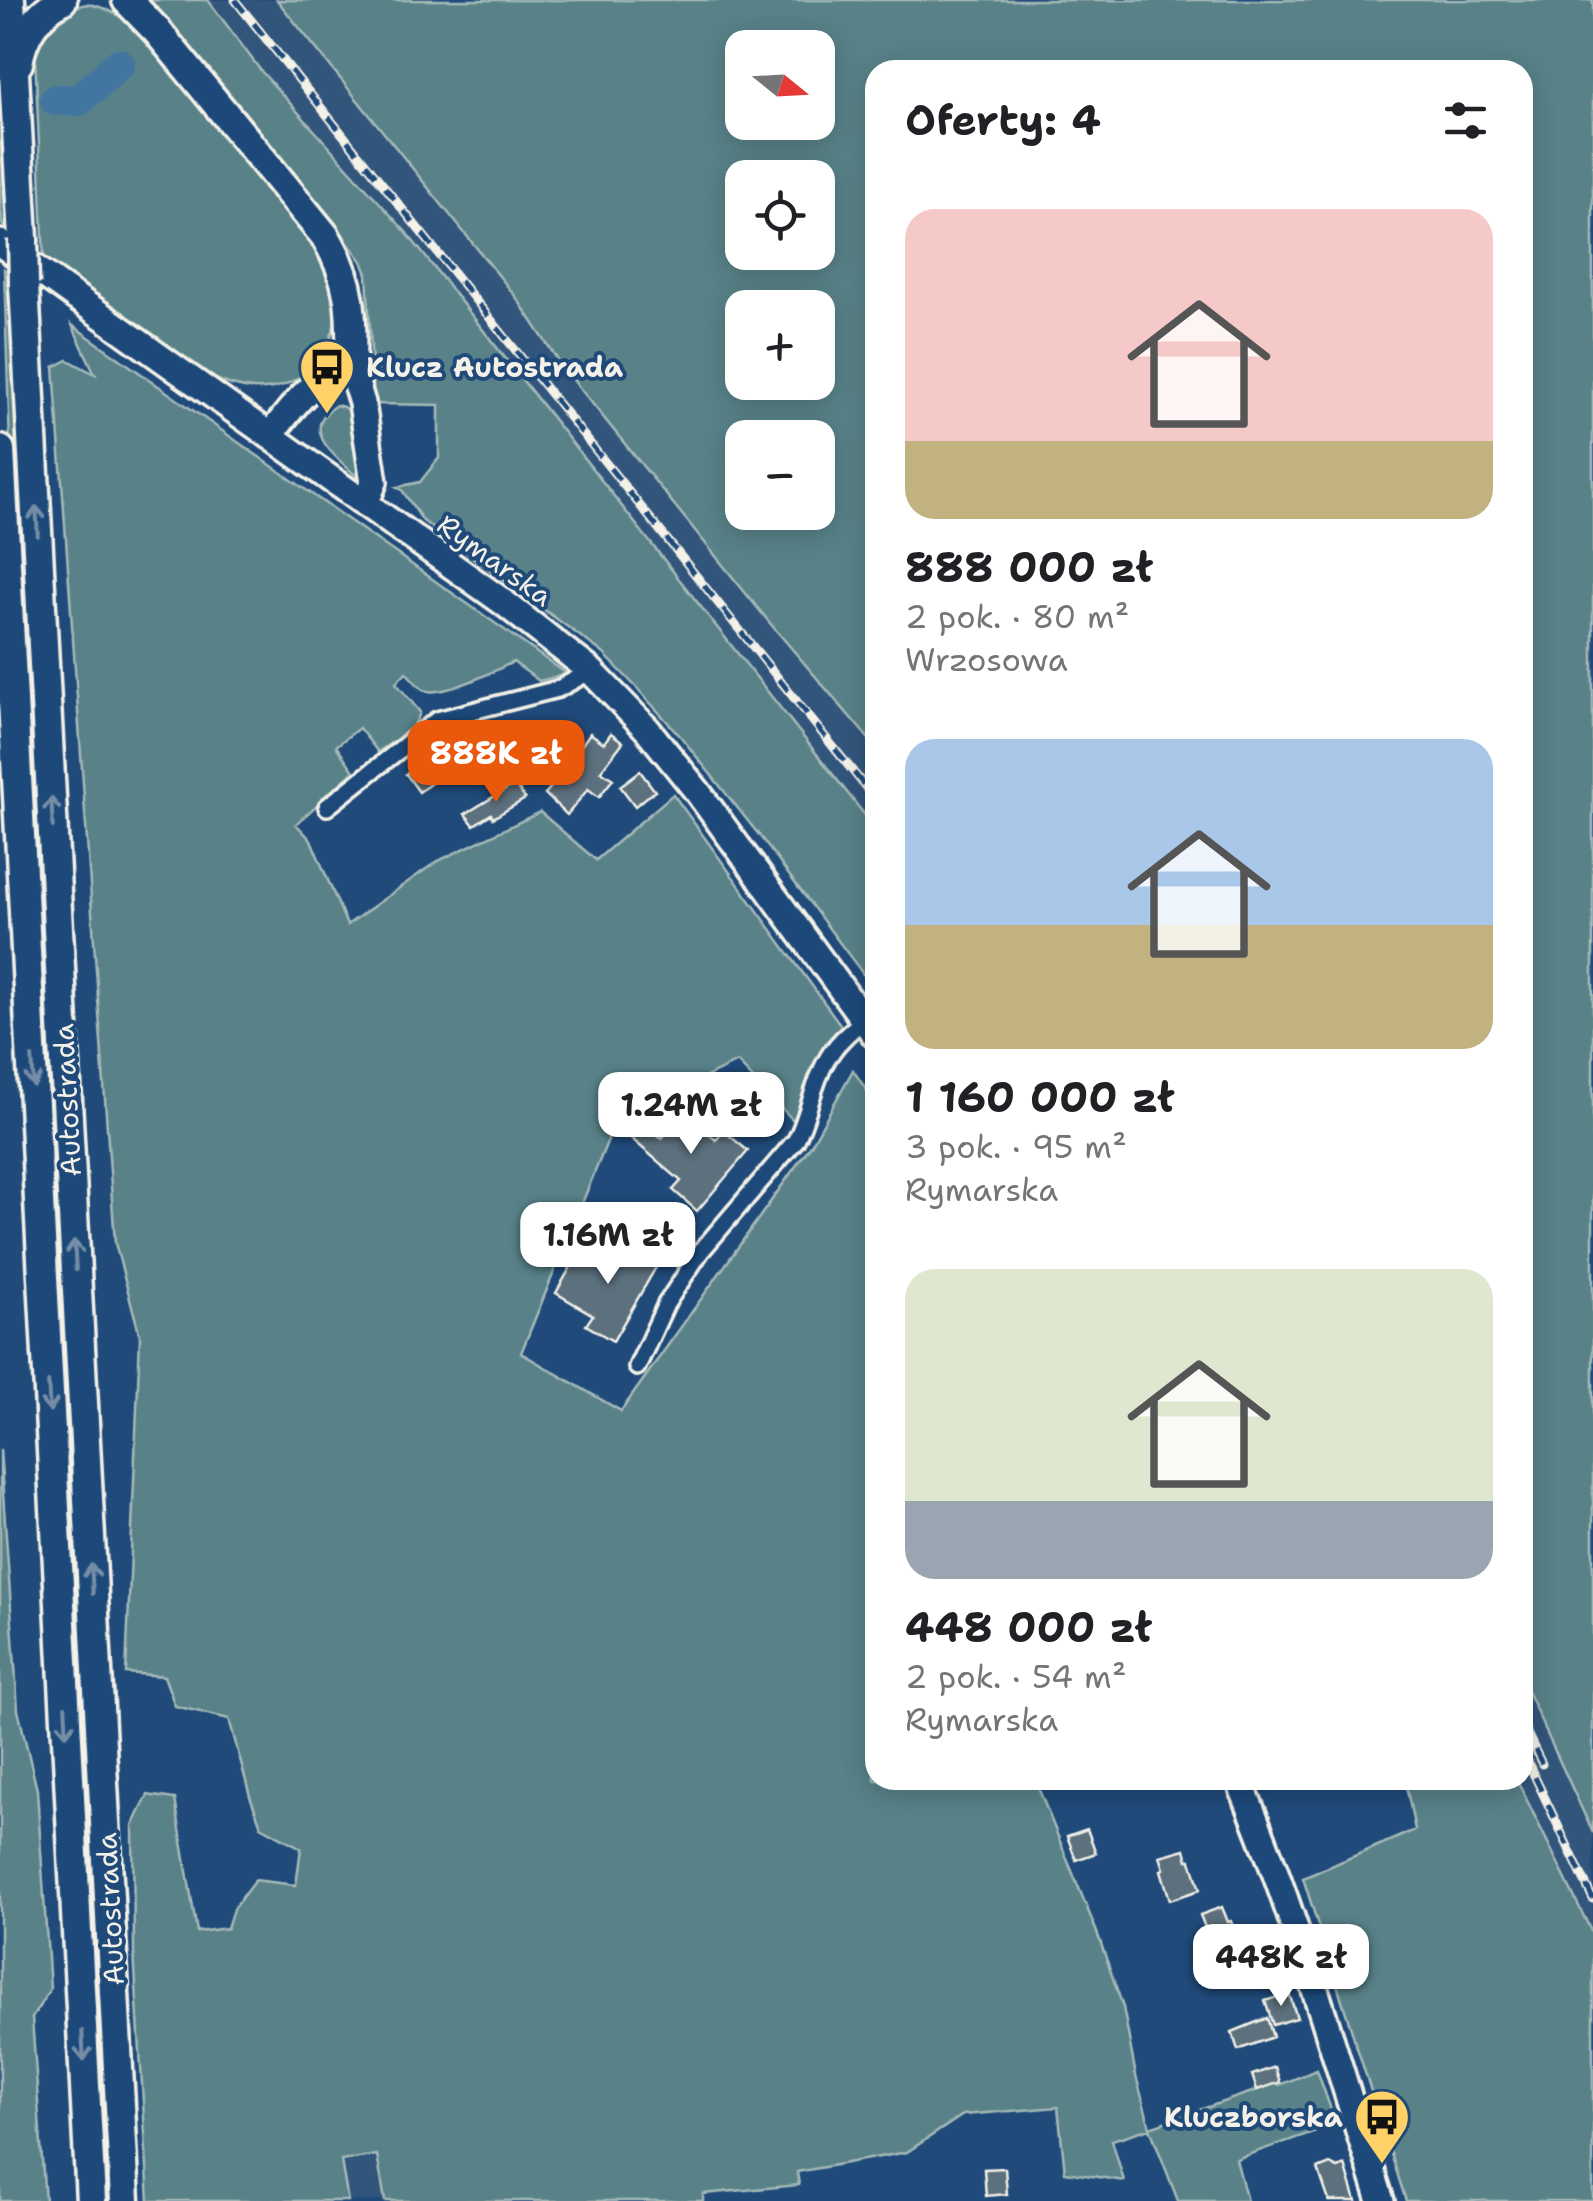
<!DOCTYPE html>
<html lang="pl">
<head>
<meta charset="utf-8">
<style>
	:root { --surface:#fff; --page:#f6f6f6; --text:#202124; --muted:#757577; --accent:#ea580c }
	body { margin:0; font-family:"Shantell Sans",sans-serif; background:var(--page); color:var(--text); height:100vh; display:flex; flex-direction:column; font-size:38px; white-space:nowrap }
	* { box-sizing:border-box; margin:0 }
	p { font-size:32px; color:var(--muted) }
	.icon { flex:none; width:55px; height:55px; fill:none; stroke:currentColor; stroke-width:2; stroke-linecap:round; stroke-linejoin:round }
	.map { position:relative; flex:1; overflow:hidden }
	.drawer { position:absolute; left:865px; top:60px; width:668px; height:1730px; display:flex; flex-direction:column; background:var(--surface); border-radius:30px; box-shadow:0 5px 25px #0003 }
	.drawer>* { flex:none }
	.needle { width:65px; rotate:108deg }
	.fabs { position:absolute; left:725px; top:30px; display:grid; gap:20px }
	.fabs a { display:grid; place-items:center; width:110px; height:110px; border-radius:20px; background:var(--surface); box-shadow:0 5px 25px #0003; font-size:50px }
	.price { position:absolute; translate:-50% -85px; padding:0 22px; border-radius:20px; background:#fff; color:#222; font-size:32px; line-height:65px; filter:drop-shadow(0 2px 5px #0008) }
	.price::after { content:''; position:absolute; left:50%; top:60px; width:30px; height:22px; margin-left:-15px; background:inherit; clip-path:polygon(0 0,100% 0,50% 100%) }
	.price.selected { background:var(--accent); color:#fff }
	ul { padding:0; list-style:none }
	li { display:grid; align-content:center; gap:20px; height:530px; padding:0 40px }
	li span { display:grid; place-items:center; height:310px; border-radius:30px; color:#555 }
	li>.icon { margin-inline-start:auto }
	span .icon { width:180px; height:180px; fill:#fffc; stroke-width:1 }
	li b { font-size:42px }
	h2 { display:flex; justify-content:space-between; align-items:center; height:120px; padding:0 40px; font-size:42px }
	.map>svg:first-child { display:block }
	.built { fill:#31557b }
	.green { fill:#598288; stroke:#a6bab8; stroke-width:2.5; fill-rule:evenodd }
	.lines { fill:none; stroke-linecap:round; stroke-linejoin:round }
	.river { stroke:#4376a0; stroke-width:32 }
	.building { fill:#5b6f7d; stroke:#f4f1e8; stroke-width:2.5 }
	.street-casing { stroke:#f4f1e8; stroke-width:22 }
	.primary-casing { stroke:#f4f1e8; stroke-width:32 }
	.highway-casing { stroke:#f4f1e8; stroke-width:35 }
	.street { stroke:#1f4a7a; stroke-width:15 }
	.primary { stroke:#1f4a7a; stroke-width:25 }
	.highway { stroke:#1f4a7a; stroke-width:28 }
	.rail-casing { stroke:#f4f1e8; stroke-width:9 }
	.rail { stroke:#1f4a7a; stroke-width:5; stroke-dasharray:15; stroke-linecap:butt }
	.highway-bridge-casing { stroke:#f4f1e8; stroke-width:35; stroke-linecap:butt }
	.highway-bridge { stroke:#1f4a7a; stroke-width:28 }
	.oneway { stroke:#748da6 }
	.labels { text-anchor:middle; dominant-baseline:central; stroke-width:8; stroke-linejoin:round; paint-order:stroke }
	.poi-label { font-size:28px; font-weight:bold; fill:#f4f1e8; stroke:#1f4a7a; text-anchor:start }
	.street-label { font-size:28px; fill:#f4f1e8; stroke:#1f4a7a }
</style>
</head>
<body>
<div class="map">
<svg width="1593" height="2201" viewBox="0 0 1593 2201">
	<rect width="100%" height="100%" fill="#1f4a7a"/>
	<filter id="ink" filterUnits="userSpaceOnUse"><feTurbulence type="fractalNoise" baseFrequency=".01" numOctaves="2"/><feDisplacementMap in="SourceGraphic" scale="20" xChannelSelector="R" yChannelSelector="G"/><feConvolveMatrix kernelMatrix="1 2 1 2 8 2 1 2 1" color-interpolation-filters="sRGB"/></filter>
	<g filter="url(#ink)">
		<!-- built -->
		<path class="built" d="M208,0h69l239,297 46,68 207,257 106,124v82l-469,-596 -145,-161z
			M1523,1680l70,153v102l-76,-155h5z
			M377,2155l8,46h-37l-7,-40z"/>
		<!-- green -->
		<path class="green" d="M0,0l8,230 -6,-5 -2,-26z
			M146,0h62l53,71 145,161 469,596v162l-116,-155 -78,-98 -45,-50 -33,-34 -180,-132 -21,-31 -5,-3 23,-5 19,-24v-53l-65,-1 -7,-130 -5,-13 -62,-81z
			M277,0h1316v1833l-71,-153v-1610h-647v676l-106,-124 -208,-257 -45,-68zM742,48h76v74h-76zM742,178h76v74h-76zM742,308h76v74h-76zM742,438h76v74h-76z
			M87,4c21,3 35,13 52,26 36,43 72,85 108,128 31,36 67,72 84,117 10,30 6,62 -14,86 -56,65 -131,3 -181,-33 -31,-23 -62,-45 -92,-67l-9,-208c5,-25 27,-45 52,-49z
			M4,269l10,7 100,1925h-13l-90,-1724z
			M72,325l495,349 -28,7 -26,-19c-17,8 -71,36 -89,28 -6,-3 -13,-13 -18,-18l-10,11 24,29c-4,18 -27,29 -42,40l-19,-24 -23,18 18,25 -58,53 15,16 36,85 89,-63 104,-50 56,48 77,-66 169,233 -29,38 -14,44 -6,11 -56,-58 -121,58 -95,233 100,58 190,-266 42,-75 22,33v677h160l63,155 25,72 13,69 14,51 128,-44 1,2 38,-15 19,54 -100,35 11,42h-69l-28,-73 -38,12 12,41 -59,-9 -7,-65 -95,8 -56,37 -110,20 2,13 -96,9v7h-318l-8,-46 -36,6 7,40h-199l-15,-249 -1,-126 15,-31 27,4 22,133 30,-4 6,-19 22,-29 41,5 5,-37 -40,-22 -11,-30 -21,-77 -54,-13 -11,-30 -38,-3 14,-337 -25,-93 -61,-876 14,-7 27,14z
			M336,405l7,2 9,5 9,62 -3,4c-21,-21 -61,-48 -22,-73z
			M0,1449l18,261 19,80 13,199 -18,29 13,183h-45z
			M1405,1780h112l76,155v266h-187l-103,-323 112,-48z"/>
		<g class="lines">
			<!-- river -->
			<path class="river" d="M56,100h23l40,-36"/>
		</g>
		<!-- building -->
		<path class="building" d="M590,733l14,10 7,-10 12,9 -22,29 12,8 -14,18 -11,-8 -21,26 -22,-21 19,-22 -22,-23 14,-13 18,20z
			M428,758l13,18 -22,16 -13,-18z
			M640,771l15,20 -20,15 -15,-20z
			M515,784l10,15 -32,19 -2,-4 -17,11 -9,-11z
			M684,1113l32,27 8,-9 24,20 -51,60 -24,-21 8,-9 -56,-48 11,-14 26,19z
			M635,1241l27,16 -49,84 -27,-16 7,-10 -37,-22 26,-46 37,21z
			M1087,1829l9,24 -20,7 -9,-24z
			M1185,1849l3,11h3l9,30 -30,10 -9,-30 3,-1 -4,-13z
			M1222,1907l6,15 3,-1 13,35 -30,10 -12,-34 4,-2 -6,-15z
			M1289,1993l8,25 -24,7 -8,-24z
			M1267,2018l6,19 -35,13 -6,-18z
			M1275,2067l5,15 -23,8 -5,-15z
			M1330,2164l8,4 7,-3 11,36h-27l-11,-32z
			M1005,2168l2,26 -21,2 -2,-27z"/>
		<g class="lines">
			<!-- street casing -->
			<g class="street-casing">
				<path id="street" d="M327,807l110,-87 121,-31 33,-18
					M637,1367l29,-63 35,-53 95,-111c13,-25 16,-53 29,-77 9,-18 24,-31 39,-43"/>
			</g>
			<!-- primary casing -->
			<g class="primary-casing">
				<path id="primary" d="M0,243l503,359 88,69 56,58 50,62 178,244
					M270,436c22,-29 44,-61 81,-69l11,36 12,79 -9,22
					M1239,1780c58,137 97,280 142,421"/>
			</g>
			<!-- highway casing -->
			<g class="highway-casing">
				<path id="highway" d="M10,0l13,239
					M127,0l30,31 168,205c28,46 27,79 26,131
					M18,63c5,-29 18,-49 44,-63
					M24,284l101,1917
					M0,450l91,1751"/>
			</g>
			<!-- street -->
			<use href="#street" class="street"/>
			<!-- primary -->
			<use href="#primary" class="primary"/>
			<!-- highway -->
			<use href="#highway" class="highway"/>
			<!-- rail casing -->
			<g class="rail-casing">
				<path id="rail" d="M235,0l640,799
					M1522,1723l20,41
					M1522,1750l71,149"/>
			</g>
			<!-- rail -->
			<use href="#rail" class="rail"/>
			<!-- highway-bridge casing -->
			<g class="highway-bridge-casing">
				<path id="highway-bridge" d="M23,239l1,45"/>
			</g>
			<!-- highway-bridge -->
			<use href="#highway-bridge" class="highway-bridge"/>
		</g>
		<!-- one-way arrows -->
		<defs><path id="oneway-shaft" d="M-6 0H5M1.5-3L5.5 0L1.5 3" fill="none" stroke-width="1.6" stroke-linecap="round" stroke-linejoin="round" transform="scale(2.5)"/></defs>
		<g class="oneway">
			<use href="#oneway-shaft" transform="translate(37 521) rotate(-93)"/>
			<use href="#oneway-shaft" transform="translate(52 812) rotate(-93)"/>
			<use href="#oneway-shaft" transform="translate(33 1072) rotate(87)"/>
			<use href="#oneway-shaft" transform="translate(75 1255) rotate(-93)"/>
			<use href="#oneway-shaft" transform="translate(49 1397) rotate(87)"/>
			<use href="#oneway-shaft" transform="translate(92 1579) rotate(-93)"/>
			<use href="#oneway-shaft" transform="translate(66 1721) rotate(87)"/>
			<use href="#oneway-shaft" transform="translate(83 2046) rotate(87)"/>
		</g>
	</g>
	<!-- icons -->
	<defs>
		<g id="bus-pin" transform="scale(2.875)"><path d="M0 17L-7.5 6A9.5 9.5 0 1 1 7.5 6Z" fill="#ffd166" stroke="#1f4a7a"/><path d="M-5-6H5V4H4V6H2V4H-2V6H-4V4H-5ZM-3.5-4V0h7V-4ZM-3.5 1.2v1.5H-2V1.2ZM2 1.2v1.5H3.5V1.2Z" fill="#111"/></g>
	</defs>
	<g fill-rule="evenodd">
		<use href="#bus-pin" x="327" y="367"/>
		<use href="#bus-pin" x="1382" y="2117"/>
	</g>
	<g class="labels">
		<!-- poi labels -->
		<g class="poi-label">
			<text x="366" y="367">Klucz Autostrada</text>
			<text x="1343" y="2117" text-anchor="end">Kluczborska</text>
		</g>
		<!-- street labels -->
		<g class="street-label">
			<text transform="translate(495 560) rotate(36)">Rymarska</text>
			<text transform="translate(67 1100) rotate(-93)">Autostrada</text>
			<text transform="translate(110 1909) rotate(-93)">Autostrada</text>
		</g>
	</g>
</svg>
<div class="fabs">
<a><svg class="needle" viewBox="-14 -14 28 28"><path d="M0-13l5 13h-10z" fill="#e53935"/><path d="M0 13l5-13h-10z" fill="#757577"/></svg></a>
<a><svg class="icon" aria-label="locate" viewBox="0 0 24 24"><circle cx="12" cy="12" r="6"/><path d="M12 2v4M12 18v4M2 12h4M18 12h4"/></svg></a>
<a>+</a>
<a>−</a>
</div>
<b class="price selected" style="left:496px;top:805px">888K zł</b>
<b class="price" style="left:691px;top:1157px">1.24M zł</b>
<b class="price" style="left:608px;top:1287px">1.16M zł</b>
<b class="price" style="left:1281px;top:2009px">448K zł</b>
<section class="drawer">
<h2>Oferty: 4<svg class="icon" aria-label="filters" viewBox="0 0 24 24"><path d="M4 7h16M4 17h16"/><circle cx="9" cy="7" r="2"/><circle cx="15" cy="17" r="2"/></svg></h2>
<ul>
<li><span style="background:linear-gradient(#f6c9c9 75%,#c2b280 0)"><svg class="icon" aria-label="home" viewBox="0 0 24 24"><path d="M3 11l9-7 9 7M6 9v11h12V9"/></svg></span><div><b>888 000 zł</b><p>2 pok. · 80 m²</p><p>Wrzosowa</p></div></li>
<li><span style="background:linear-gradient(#a9c7e8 60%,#c2b280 0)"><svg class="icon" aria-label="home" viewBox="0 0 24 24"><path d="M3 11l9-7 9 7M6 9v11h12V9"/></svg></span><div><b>1 160 000 zł</b><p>3 pok. · 95 m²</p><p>Rymarska</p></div></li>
<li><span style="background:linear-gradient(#dfe7d0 75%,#9aa5b1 0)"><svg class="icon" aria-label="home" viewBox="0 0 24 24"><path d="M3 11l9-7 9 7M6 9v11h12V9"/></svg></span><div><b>448 000 zł</b><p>2 pok. · 54 m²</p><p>Rymarska</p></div></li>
</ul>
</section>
</div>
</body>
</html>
